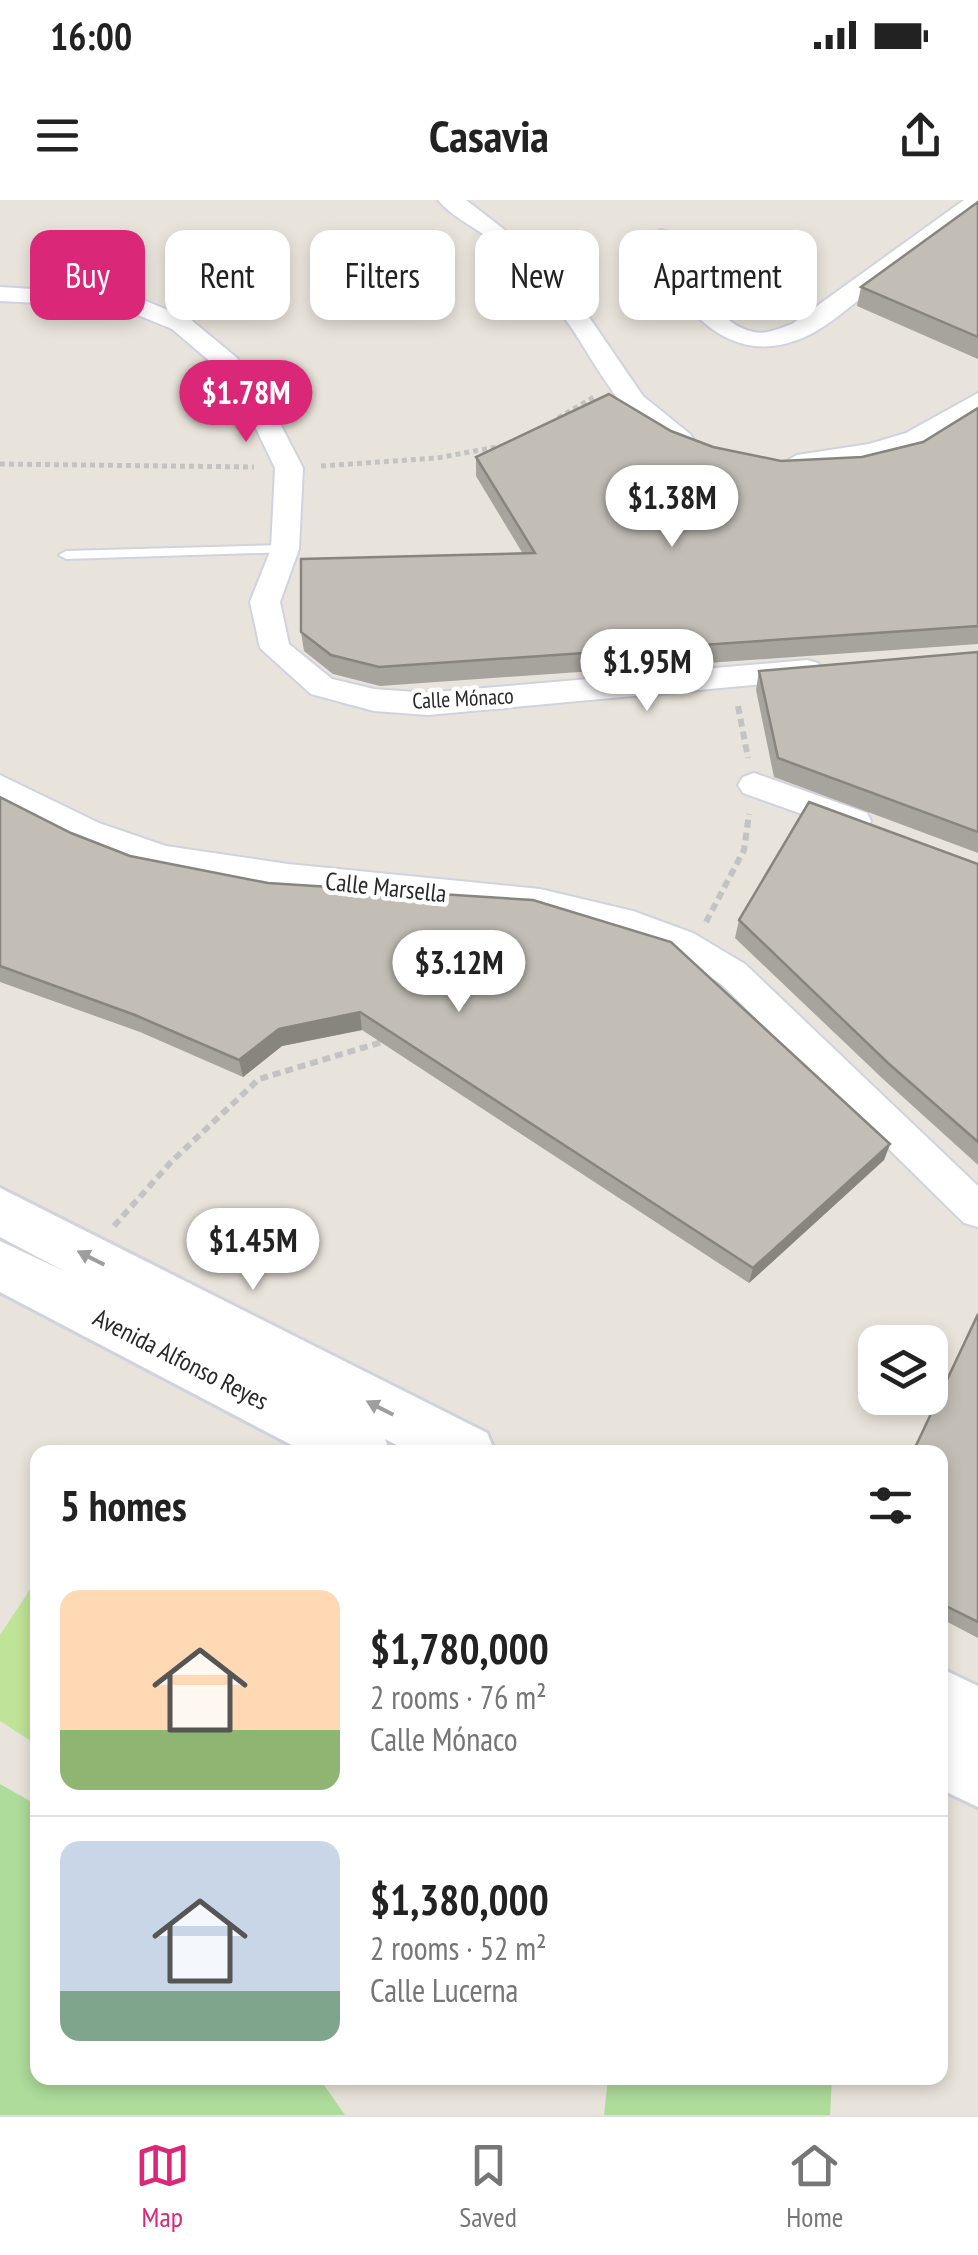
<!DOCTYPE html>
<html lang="en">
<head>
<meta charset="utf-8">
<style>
	:root { --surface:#fff; --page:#f2f2f2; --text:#222; --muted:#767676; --line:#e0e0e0; --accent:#db2777 }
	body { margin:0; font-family:"PT Sans Narrow",sans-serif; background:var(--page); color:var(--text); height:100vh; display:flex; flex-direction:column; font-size:38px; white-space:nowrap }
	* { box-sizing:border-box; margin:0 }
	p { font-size:32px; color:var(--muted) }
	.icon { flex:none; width:55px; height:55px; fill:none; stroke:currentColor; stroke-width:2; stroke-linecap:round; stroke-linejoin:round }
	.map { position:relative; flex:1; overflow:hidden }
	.side { position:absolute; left:30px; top:1245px; width:918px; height:640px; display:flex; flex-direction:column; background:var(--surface); border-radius:20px; box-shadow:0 5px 15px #0003 }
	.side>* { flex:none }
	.guide { position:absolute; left:30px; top:30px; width:920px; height:90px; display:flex; gap:20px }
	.tools { position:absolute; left:858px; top:1125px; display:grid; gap:20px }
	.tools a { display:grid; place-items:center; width:90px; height:90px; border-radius:20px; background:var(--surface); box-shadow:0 5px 15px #0003; font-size:50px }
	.price { position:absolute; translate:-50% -85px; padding:0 22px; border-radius:35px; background:#fff; color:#222; font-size:32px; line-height:65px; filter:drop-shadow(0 2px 5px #0008) }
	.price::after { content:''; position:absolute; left:50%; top:60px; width:30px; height:22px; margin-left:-15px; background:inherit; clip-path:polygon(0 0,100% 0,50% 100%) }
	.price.active { background:var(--accent); color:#fff }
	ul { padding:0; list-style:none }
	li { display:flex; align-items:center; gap:30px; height:250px; padding:0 30px }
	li+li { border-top:2px solid var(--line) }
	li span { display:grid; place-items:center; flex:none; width:280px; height:200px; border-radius:20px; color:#555 }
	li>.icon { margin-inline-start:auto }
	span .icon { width:120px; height:120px; fill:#fffc; stroke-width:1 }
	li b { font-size:42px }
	h2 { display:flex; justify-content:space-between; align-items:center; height:120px; padding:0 30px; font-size:42px }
	.tag { padding:0 35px; border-radius:20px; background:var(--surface); box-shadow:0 5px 15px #0003; font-size:35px; line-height:90px }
	.tag.active { background:var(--accent); color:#fff }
	.status { display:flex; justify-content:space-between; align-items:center; height:70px; padding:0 50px; background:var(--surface); direction:ltr }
	.status svg { height:28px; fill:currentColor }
	header { display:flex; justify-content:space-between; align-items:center; height:130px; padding:0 30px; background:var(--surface); font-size:45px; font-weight:800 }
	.dock { display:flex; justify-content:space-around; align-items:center; height:140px; border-top:2px solid var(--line); background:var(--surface); font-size:28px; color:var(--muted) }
	.dock a { display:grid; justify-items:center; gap:5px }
	.dock .active { color:var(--accent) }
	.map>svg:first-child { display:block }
	.green { fill:#aedc9b }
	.pitch { fill:#bfe397 }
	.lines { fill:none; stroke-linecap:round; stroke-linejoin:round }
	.lane-casing { stroke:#d0d2e0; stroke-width:4 }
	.street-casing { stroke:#d0d2e0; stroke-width:4 }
	.secondary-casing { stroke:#d0d2e0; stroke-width:6 }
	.path-far1 { stroke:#c3c3c3; stroke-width:5; stroke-dasharray:5 4; stroke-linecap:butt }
	.path { stroke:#c3c3c3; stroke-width:6; stroke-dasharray:8 5; stroke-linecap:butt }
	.lane { fill:#fff; fill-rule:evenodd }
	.street { fill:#fff; fill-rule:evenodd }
	.secondary { fill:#fff; fill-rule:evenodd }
	.wall { fill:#a7a39d }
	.shaded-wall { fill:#88857f }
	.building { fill:#c2beb6; stroke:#88857f; stroke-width:2.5 }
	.oneway { fill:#9e9e9e }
	.labels { text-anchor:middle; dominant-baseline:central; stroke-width:9; stroke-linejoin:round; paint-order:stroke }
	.far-street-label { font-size:22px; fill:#282828; stroke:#fff }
	.street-label { font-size:25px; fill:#282828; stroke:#fff }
</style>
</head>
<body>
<div class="status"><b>16:00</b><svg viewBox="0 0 49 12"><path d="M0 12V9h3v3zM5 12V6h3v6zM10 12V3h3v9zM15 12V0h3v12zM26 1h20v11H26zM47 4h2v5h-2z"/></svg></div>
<header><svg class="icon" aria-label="menu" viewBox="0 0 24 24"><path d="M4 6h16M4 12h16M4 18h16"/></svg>Casavia<svg class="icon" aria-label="share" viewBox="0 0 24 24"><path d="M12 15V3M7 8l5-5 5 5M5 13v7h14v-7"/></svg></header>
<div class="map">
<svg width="978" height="1915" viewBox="0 0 978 1915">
	<rect width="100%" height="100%" fill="#e9e4db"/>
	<!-- green -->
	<path class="green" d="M0,1584l37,21 1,273h281l26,37h-345z
		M608,1878h224l-2,37h-226z"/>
	<!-- pitch -->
	<path class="pitch" d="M37,1379v166l-37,-24v-86z"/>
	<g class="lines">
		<!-- lane casing -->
		<g class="lane-casing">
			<path id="lane" d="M285,345l7,4 -2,3 -224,7 -7,-4 7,-4z"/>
		</g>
		<!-- street casing -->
		<g class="street-casing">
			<path id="street" d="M438,0h28l66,51 46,50 65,95 47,38 4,6 -4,6c-47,12 -97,-87 -119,-119 -24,-34 -52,-64 -84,-90 -16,-12 -37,-22 -49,-37z
				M964,0h14v13c-35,26 -71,52 -106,77 -21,15 -41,34 -63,45 -80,39 -134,-29 -160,-98l12,-7 9,2c18,30 43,93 84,100 13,3 26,-4 38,-8z
				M0,87l131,8 59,24 47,39 37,54 29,56 -4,81 -19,53 9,42 43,35 42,10 54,4 379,-33 11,3 4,7 -4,7 -11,3 -379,35 -54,-4 -63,-17 -51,-46 -10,-46 21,-53 4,-81 -27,-56 -29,-43 -47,-40 -54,-22 -118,-6z
				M978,193v21c-28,22 -171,79 -195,49l14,-8 72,-11 37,-11z
				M754,573l113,40 4,8 -4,8 -12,4 -112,-40 -5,-8 5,-8z
				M0,575l99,48 67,23 122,18 252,25 93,22 60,22 52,31 233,222v41l-14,-4 -243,-239 -52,-33 -41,-15 -88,-21 -252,-25 -124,-20 -89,-31 -75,-38z"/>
		</g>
		<!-- secondary casing -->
		<g class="secondary-casing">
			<path id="secondary" d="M0,988l487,245 8,19h-85l-25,-13 5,13h-85l-305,-160v-51l66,31 -66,-35z
				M940,1468l38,18v121l-38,-18z"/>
		</g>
		<!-- path-far1 -->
		<path class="path-far1" d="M558,218l36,-21
			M0,264l254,3
			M321,266l116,-8 65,-12"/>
		<!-- path -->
		<path class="path" d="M738,506l10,52
			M706,722l38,-72 5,-36
			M114,1026l57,-64 88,-83 130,-39"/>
		<!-- lane -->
		<use href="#lane" class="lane"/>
		<!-- street -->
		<use href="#street" class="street"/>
		<!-- secondary -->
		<use href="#secondary" class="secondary"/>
	</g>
	<!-- wall -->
	<path class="wall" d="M978,2v157l-121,-53 4,-19z
		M978,208v236l-598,42 -47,-12 -29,-23 -3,-19 222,-78 -47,-78v-19l195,-26 42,16 68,14 81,-4 61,-15z
		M978,452v201l-204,-76 -18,-87 3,-19z
		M0,597l71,36 819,311 -6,16 -135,123 -387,-253 -80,16 -39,31 -103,-45 -140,-50z
		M978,664v301l-95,-86 -148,-141 4,-18z
		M978,1112v326l-38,-20v-166z"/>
	<!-- shaded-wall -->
	<path class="shaded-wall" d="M360,812l2,18 -80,16 -39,31 -4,-17 40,-31z
		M890,944l-6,16 -135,123 4,-15z"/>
	<!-- building -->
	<path class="building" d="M978,2v135l-117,-50z
		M609,194l62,37 42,16 68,14 81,-4 61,-15 55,-34v218l-599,41 -48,-12 -30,-23v-73l234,-6 -59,-96z
		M978,452v180l-200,-74 -19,-87z
		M0,597l71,36 59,23 138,27 265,17 138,42 219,202 -137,124 -393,-256 -81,17 -40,31 -104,-45 -135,-49z
		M809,602l169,62v278l-90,-79 -149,-143z
		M978,1114v308l-38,-19v-151h-27z"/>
	<!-- one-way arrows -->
	<defs><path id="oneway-solid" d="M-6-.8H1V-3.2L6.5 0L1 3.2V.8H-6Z" transform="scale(2.5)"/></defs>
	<g class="oneway">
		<use href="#oneway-solid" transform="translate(91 1058) rotate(-153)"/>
		<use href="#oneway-solid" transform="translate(380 1208) rotate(-153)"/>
	</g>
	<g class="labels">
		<!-- far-street labels -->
		<g class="far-street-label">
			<text transform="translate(463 498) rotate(-3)">Calle Mónaco</text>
		</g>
		<!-- street labels -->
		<g class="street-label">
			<text transform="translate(386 687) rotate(6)">Calle Marsella</text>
			<text transform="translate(181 1159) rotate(27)">Avenida Alfonso Reyes</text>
		</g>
	</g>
</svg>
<div class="tools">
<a><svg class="icon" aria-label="layers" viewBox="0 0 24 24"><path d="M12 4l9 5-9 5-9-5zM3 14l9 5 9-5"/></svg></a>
</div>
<b class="price active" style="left:246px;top:245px">$1.78M</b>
<b class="price" style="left:672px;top:350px">$1.38M</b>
<b class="price" style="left:647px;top:514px">$1.95M</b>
<b class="price" style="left:459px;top:815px">$3.12M</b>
<b class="price" style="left:253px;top:1093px">$1.45M</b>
<div class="guide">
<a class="tag active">Buy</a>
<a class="tag">Rent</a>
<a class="tag">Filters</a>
<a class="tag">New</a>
<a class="tag">Apartment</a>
</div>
<section class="side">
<h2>5 homes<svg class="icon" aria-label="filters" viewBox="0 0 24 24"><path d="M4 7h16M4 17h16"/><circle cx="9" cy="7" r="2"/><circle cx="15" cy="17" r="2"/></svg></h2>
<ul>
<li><span style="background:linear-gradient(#ffd9b3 70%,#8fb573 0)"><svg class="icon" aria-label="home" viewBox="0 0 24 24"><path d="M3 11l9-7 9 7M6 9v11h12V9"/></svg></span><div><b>$1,780,000</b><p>2 rooms · 76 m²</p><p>Calle Mónaco</p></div></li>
<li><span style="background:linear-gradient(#c9d6e8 75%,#7fa58c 0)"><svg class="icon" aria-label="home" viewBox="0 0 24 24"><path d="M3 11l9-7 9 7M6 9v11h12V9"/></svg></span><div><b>$1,380,000</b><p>2 rooms · 52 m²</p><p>Calle Lucerna</p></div></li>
</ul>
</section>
</div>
<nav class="dock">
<a class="active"><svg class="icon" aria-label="map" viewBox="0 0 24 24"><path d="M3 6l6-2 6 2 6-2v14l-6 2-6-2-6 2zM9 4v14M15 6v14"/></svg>Map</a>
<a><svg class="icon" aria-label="saved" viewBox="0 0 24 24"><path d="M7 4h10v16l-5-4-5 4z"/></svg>Saved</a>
<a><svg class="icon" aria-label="home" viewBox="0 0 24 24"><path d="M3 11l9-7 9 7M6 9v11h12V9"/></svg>Home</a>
</nav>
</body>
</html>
